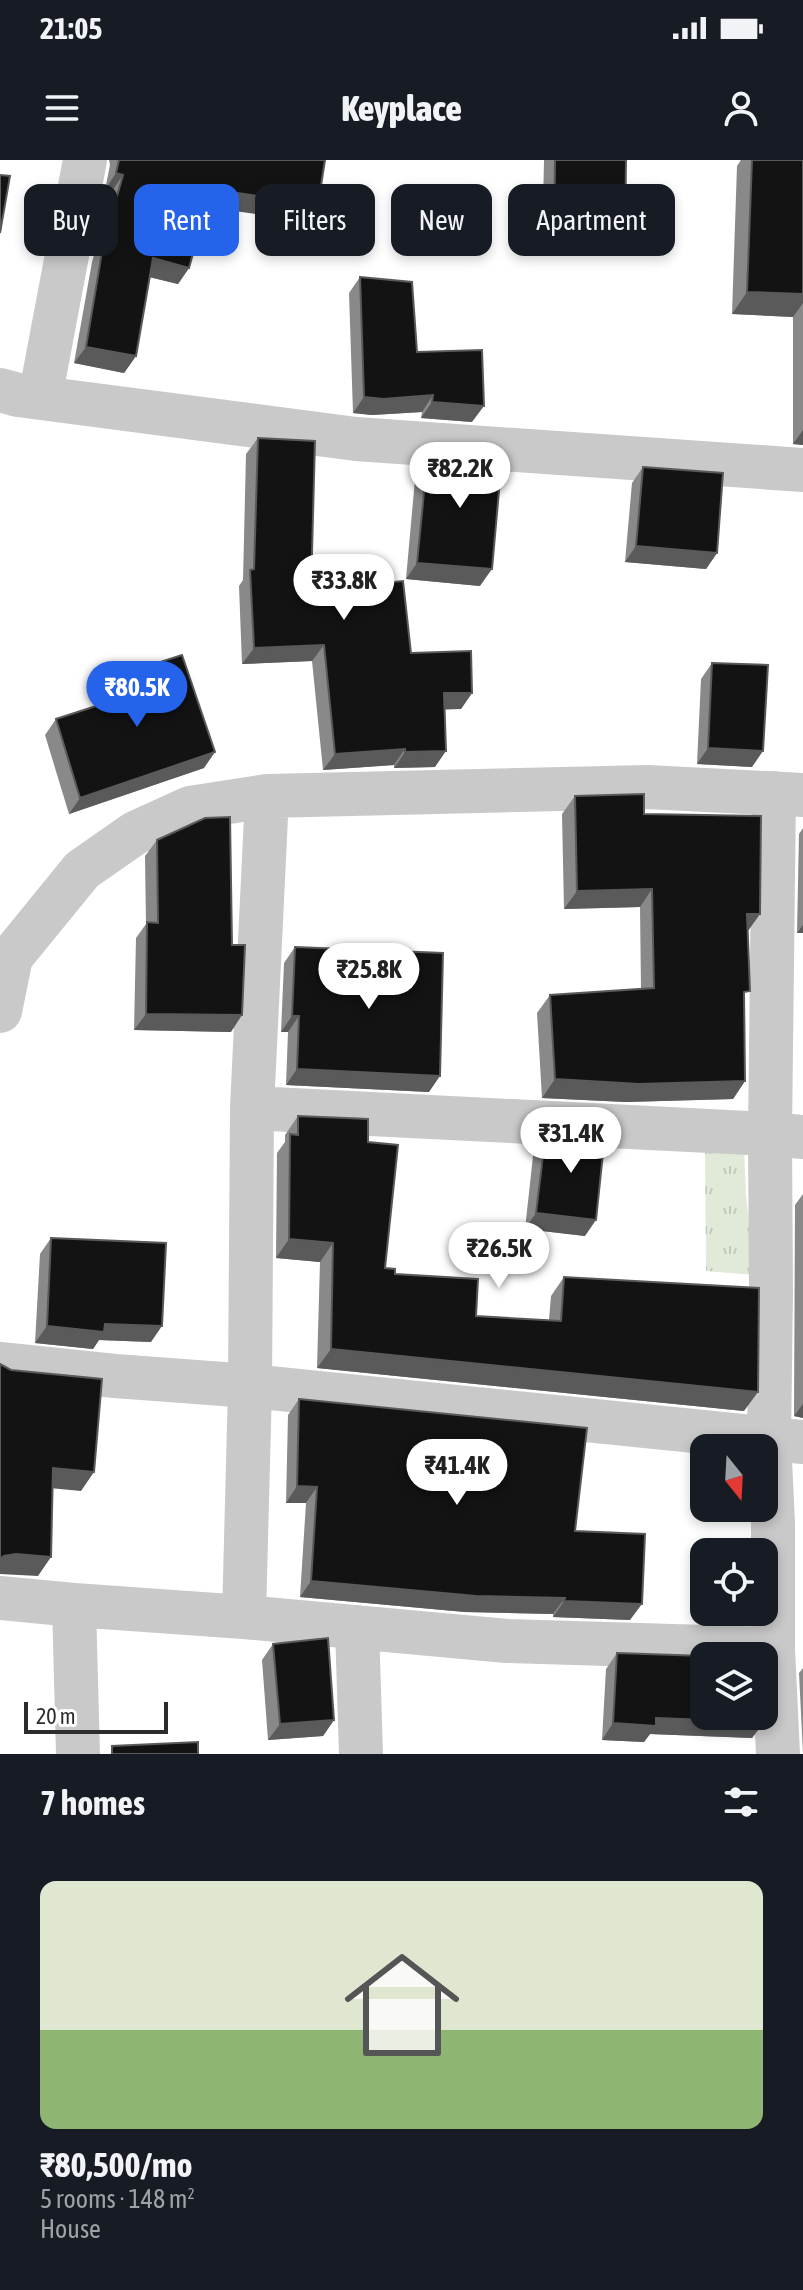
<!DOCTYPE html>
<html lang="en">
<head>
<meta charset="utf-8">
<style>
	:root { --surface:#171b24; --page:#242831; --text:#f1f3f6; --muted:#9ea1a6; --line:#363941; --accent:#2563eb }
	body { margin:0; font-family:"Asap Condensed",sans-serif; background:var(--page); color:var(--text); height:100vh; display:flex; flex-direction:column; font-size:30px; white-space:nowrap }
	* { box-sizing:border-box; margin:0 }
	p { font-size:26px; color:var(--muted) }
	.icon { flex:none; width:44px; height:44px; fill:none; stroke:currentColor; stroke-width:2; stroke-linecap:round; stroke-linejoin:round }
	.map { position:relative; height:1594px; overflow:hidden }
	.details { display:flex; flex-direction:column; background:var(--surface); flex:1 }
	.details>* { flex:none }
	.banner { position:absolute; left:24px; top:24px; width:756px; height:72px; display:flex; gap:16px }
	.needle { width:52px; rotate:162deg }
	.controls { position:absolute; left:690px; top:1274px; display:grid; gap:16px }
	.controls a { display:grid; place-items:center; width:88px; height:88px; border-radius:16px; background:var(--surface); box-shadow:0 4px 12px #0003; font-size:40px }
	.scale { position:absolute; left:24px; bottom:20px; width:144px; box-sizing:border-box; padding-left:8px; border:4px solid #2c2c2c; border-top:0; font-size:22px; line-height:28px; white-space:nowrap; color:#2c2c2c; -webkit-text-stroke:6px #fff; paint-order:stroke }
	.price { position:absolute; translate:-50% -68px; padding:0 18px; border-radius:28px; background:#fff; color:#222; font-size:26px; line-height:52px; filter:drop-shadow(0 2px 4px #0008) }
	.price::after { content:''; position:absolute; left:50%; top:48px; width:24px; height:18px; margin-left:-12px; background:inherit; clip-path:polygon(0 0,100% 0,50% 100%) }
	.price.selected { background:var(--accent); color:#fff }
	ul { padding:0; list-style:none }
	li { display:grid; align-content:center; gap:16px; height:424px; padding:0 40px }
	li+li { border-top:2px solid var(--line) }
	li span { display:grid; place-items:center; height:248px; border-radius:16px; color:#555 }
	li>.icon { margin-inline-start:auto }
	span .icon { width:144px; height:144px; fill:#fffc; stroke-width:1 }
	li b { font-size:34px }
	h2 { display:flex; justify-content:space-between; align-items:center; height:96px; padding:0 40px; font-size:34px }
	.tag { padding:0 28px; border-radius:16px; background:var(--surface); box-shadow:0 4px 12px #0003; font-size:28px; line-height:72px }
	.tag.selected { background:var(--accent); color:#fff }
	.status { display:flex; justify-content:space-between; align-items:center; height:56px; padding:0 40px; background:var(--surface); direction:ltr }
	.status svg { height:22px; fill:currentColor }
	header { display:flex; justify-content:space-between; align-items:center; height:104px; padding:0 40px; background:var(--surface); font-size:36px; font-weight:800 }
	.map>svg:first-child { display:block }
	.grass { fill:url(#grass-tufts) }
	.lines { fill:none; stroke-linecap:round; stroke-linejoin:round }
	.minor { stroke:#c9c9c9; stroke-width:44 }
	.wall { fill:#898989 }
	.shaded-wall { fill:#5a5a5a }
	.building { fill:#131313; stroke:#5a5a5a; stroke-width:2 }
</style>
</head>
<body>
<div class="status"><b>21:05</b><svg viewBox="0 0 49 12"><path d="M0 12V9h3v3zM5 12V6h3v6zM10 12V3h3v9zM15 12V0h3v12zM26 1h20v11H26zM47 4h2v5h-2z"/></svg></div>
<header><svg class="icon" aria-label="menu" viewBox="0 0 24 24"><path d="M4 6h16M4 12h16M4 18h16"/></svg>Keyplace<svg class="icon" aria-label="person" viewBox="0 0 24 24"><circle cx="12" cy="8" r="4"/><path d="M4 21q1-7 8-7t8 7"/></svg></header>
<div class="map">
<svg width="803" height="1594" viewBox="0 0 803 1594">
	<defs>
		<pattern id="grass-tufts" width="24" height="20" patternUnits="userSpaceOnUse" patternTransform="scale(2)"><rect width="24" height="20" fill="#e1ead8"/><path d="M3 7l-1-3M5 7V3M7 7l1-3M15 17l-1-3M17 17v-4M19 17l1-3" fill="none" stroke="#c1c9ba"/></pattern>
	</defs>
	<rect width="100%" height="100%" fill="#fff"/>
	<!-- grass -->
	<path class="grass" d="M744,985l2,50 8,80 -48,-4 -1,-125z"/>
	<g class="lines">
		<!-- minor -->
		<path class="minor" d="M0,230l18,5 338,44 447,31
			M40,238l45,-238
			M774,633l-4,341 33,3
			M0,851l11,-54 71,-87 53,-37 55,-25 77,-12
			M252,948l518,26 1,160 -2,145 4,84v126l5,105
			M0,1204l115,12 135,10 553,56
			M0,1438l74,7 170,12 263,24 266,8
			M74,1445l4,149
			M244,1457l6,-231 2,-278 15,-312 380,-9 156,8
			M357,1467l4,127"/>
	</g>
	<!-- wall -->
	<path class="wall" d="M109,0h216l-18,61 -101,-15 -17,62 -11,16 -29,-7 -13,79 -12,17 -50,-10 18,-101 20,-71 -7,-1 5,-25z
		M544,0h82l-1,75 -11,16h-72z
		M741,0h62v285l-10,-1v-127l-61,-3 5,-148z
		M360,117l57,75 55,70 -51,-4 1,-6 -50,3 -19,-2 -4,-120z
		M258,278l53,152 161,103 -11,16h-16l-10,58 -41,1v-3l-71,5 -11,-109 -70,3 -3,-78 4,-6 3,-126z
		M428,292l52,134 -74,-7 10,-111z
		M643,307l74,86 -11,16 -81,-7 7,-79z
		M712,503l40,104 -55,-3 4,-85z
		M117,516l87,92 -135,46 -24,-79 11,-16 53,-17 -4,-10z
		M575,636l69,18 116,100 -12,17 -4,69 1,81 -12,18 -107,3 -84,-4 -5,-85 13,-18 91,-6 -1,-82 -76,2 -2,-95z
		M803,668v105h-6l2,-99z
		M157,680l74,192 -97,-2 2,-92 10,-14 -1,-68z
		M295,787l134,145 -143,-7 2,-53h-7l3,-69z
		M298,956l70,26 17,126 91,48 73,4 2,-24 13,-19 180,134 -427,-43 3,-106 -44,-4 1,-105 8,-11v-7z
		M546,971l39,105 -60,-7 9,-82z
		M803,1034v224l-9,-2 1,-211z
		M51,1078l100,104 -52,-2 -6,9 -58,-6 5,-89z
		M299,1239l276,132 55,89 -77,-3v-3l-88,-2 -165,-15 6,-94h-20l2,-88z
		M273,1484l61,76 -11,16 -55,4 -6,-80z
		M617,1493l147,69 -12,16 -102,-4 -6,8 -42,-2 4,-71z
		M803,1508v86l-4,-81z"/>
	<!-- shaded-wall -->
	<path class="shaded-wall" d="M116,13l7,2 -11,16 -7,-1z
		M211,29l107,16 -11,16 -108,-15z
		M554,75h71l-11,16h-72z
		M153,98l36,10 -11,16 -37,-9z
		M747,132l56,2v9l-10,14 -61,-3z
		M86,187l50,9 -12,17 -50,-10z
		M433,235l-11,17 -50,3 -19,-2 11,-16z
		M432,242l52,4 -12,16 -51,-4z
		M803,270v15l-10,-1z
		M636,386l81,7 -11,16 -81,-7z
		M417,403l75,6 -12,17 -74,-7z
		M324,485l-12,16 -70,3 12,-16z
		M444,533h28l-11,16 -28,1z
		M708,588l55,3 -11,16 -55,-3z
		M405,589l-11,16 -71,5 12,-16z
		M446,591l-11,16 -41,1 11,-16z
		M215,592l-11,16 -135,46 11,-16z
		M652,729l-12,18 -76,2 13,-18z
		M747,754h13l-13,18z
		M803,765v8h-6z
		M146,854l96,1 -11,17 -97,-2z
		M292,856h7l-11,16h-7z
		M297,909l143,7 -11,16 -143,-7z
		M555,919l190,2 -12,18 -107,3 -84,-4z
		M536,1053l60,7 -11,16 -60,-7z
		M289,1079l44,4 -13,19 -44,-4z
		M105,1164l57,2 -11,16 -52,-2 -6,9 -58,-6 12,-17z
		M331,1189l427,43 -14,19 -427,-43z
		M803,1244v14l-9,-2z
		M53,1308l41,4 -13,19 -42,-4z
		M297,1326l20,1 -11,16h-20z
		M16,1394l35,3 -13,19 -38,-2v-15l4,-3z
		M311,1421l254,17 -12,16 -88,-2 -165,-15z
		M564,1441l78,3 -12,16 -77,-3z
		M656,1558l108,4 -12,16 -102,-4 -6,8 -42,-2 11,-17z
		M334,1560l-11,16 -55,4 12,-16z"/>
	<!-- building -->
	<path class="building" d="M119,0h206l-7,45 -107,-16 -22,79 -36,-10 -17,98 -50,-9 17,-101 20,-71 -7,-2z
		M555,0h71l-1,75h-71z
		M752,0h51v134l-56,-2z
		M0,15l10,1 -10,57z
		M360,117l52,5 5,70 65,-2 2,56 -52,-4 1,-7 -50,4 -19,-2z
		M258,278l57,3 -4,149 92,-9 8,72 60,-2 1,42h-28l2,58 -41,1v-3l-70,5 -11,-109 -70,3 -4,-78 4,-1z
		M428,292l74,5 -10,112 -75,-6z
		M643,307l80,6 -6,80 -81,-7z
		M182,495l33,97 -135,46 -24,-79 68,-22 -7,-21z
		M712,503l56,2 -5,86 -55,-3z
		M644,634v20l117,2 -1,98h-13l3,77 -6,1 1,89 -106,3 -84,-5 -5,-84 104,-7 -2,-99 -75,2 -2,-95z
		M230,657l2,128h13l-3,70 -96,-1 1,-92 11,1 -1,-83 48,-22z
		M295,787l148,6 -3,123 -143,-7 2,-53h-7z
		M298,956l70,3v23l30,3 -13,123 10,1v5l83,5 -2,37 85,5 3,-44 195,11 -1,104 -427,-43 2,-106 -44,-4 1,-105 8,1z
		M546,971l59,3 -9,86 -60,-7z
		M51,1078l115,5 -4,83 -57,-2 -1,8 -57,-6z
		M0,1204l11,6 91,9 -8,93 -41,-4 -2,89 -35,-3 -12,2 -4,3z
		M299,1239l288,29 -12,103 70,3 -3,70 -78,-3 1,-3 -89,-2 -165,-15 6,-94 -20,-1z
		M328,1478l6,82 -54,4 -7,-80z
		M617,1493l87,3v60h59l1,6 -108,-4v8l-43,-3z
		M198,1582v12h-86v-8z"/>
</svg>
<div class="controls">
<a><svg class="needle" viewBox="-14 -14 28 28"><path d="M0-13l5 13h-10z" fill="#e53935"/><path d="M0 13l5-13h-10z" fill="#9ea1a6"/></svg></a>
<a><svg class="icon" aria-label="locate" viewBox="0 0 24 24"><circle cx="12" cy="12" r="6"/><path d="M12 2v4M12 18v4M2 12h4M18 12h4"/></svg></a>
<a><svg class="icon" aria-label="layers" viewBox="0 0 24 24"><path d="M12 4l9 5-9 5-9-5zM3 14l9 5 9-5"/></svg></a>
</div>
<div class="scale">20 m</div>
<b class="price" style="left:460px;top:350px">₹82.2K</b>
<b class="price" style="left:344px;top:462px">₹33.8K</b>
<b class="price selected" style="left:137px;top:569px">₹80.5K</b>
<b class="price" style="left:369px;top:851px">₹25.8K</b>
<b class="price" style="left:571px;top:1015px">₹31.4K</b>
<b class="price" style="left:499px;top:1130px">₹26.5K</b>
<b class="price" style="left:457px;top:1347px">₹41.4K</b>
<div class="banner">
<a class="tag">Buy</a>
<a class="tag selected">Rent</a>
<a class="tag">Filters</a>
<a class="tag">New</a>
<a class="tag">Apartment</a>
</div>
</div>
<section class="details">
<h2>7 homes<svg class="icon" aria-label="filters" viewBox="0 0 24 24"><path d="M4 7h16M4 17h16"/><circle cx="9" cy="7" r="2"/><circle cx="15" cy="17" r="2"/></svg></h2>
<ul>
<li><span style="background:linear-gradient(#dfe7d0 60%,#8fb573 0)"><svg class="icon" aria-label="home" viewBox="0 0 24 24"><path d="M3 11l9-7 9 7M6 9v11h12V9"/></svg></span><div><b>₹80,500/mo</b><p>5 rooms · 148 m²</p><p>House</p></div></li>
</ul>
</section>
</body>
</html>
